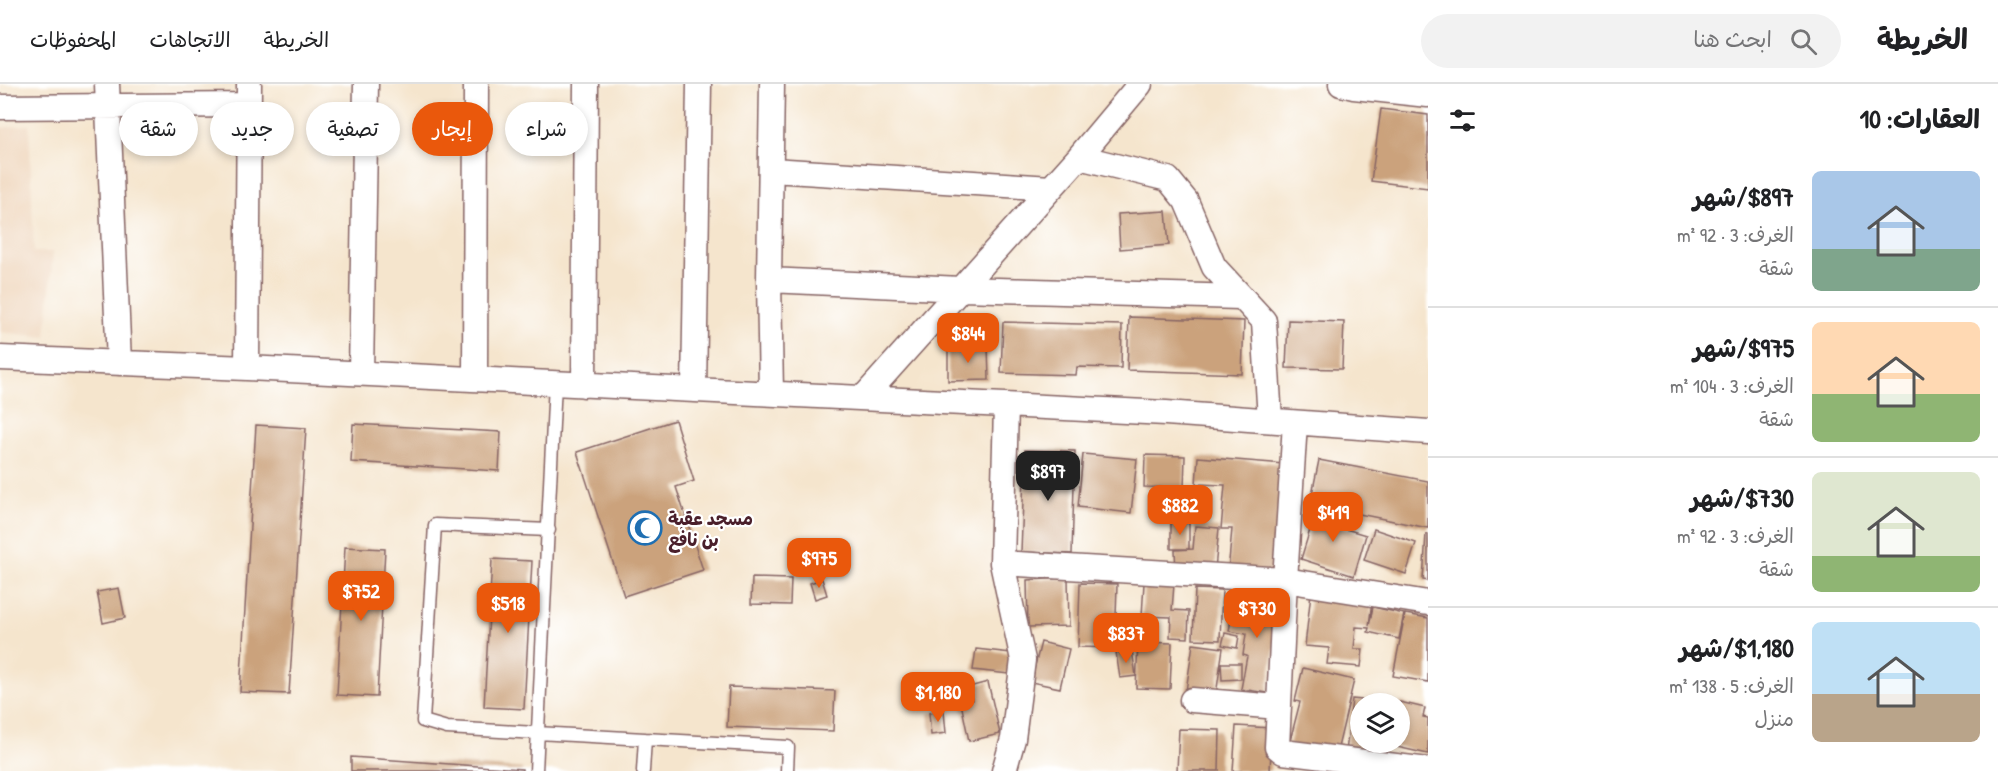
<!DOCTYPE html>
<html lang="ar">
<head>
<meta charset="utf-8">
<style>
	:root { --surface:#fff; --page:#f2f2f2; --text:#202124; --muted:#757577; --line:#e0e0e0; --accent:#ea580c }
	body { margin:0; font-family:"Patrick Hand","Playpen Sans Arabic",sans-serif; background:var(--page); color:var(--text); direction:rtl; height:100vh; display:flex; flex-direction:column; font-size:22px; white-space:nowrap }
	* { box-sizing:border-box; margin:0 }
	p { font-size:20px; color:var(--muted) }
	.icon { flex:none; width:33px; height:33px; fill:none; stroke:currentColor; stroke-width:2; stroke-linecap:round; stroke-linejoin:round }
	.map { position:relative; flex:1; overflow:hidden; direction:ltr }
	.drawer { display:flex; flex-direction:column; background:var(--surface); width:570px }
	.drawer>* { flex:none }
	.banner { position:absolute; left:18px; top:18px; width:570px; height:54px; direction:rtl; display:flex; gap:12px }
	.fabs { position:absolute; left:1350px; top:609px; display:grid; gap:12px }
	.fabs a { display:grid; place-items:center; width:60px; height:60px; border-radius:50%; background:var(--surface); box-shadow:0 3px 9px #0003; font-size:30px }
	.price { position:absolute; translate:-50% -51px; padding:0 14px; border-radius:12px; background:var(--accent); color:#fff; font-size:20px; line-height:39px; filter:drop-shadow(0 2px 3px #0008) }
	.price::after { content:''; position:absolute; left:50%; top:36px; width:18px; height:14px; margin-left:-9px; background:inherit; clip-path:polygon(0 0,100% 0,50% 100%) }
	.price.on { background:#222; color:#fff }
	ul { padding:0; list-style:none }
	li { display:flex; align-items:center; gap:18px; height:150px; padding:0 18px }
	li+li { border-top:2px solid var(--line) }
	li span { display:grid; place-items:center; flex:none; width:168px; height:120px; border-radius:9px; color:#555 }
	li>.icon { margin-inline-start:auto }
	span .icon { width:72px; height:72px; fill:#fffc; stroke-width:1 }
	li b { font-size:26px }
	h2 { display:flex; justify-content:space-between; align-items:center; height:72px; padding:0 18px; font-size:26px }
	.pill { padding:0 21px; border-radius:27px; background:var(--surface); box-shadow:0 3px 9px #0003; font-size:21px; line-height:54px }
	.pill.on { background:var(--accent); color:#fff }
	header { display:flex; align-items:center; gap:36px; box-sizing:border-box; height:84px; padding:0 30px; background:var(--surface); border-bottom:2px solid var(--line) }
	header strong { font-size:28px }
	nav { display:flex; gap:33px; margin-inline-start:auto; font-size:21px }
	.search { width:420px; height:54px; background:var(--page); display:flex; align-items:center; gap:15px; box-sizing:border-box; padding:0 21px; border-radius:33px; color:var(--muted); font-size:22px }
	main { display:flex; flex:1; min-height:0 }
	.map>svg:first-child { display:block }
	.built { fill:#efd6bc }
	.building { fill:#cba27c }
	.lines { fill:none; stroke-linecap:round; stroke-linejoin:round }
	.lane-casing { stroke:#866464; stroke-width:15 }
	.street-casing { stroke:#866464; stroke-width:27 }
	.lane { stroke:#fff; stroke-width:12 }
	.street { stroke:#fff; stroke-width:24 }
	.labels { text-anchor:middle; dominant-baseline:central; stroke-width:4.5; stroke-linejoin:round; paint-order:stroke }
	.poi-label { font-size:18px; font-weight:bold; fill:#4a1f2b; stroke:#fff; text-anchor:start }
</style>
</head>
<body>
<header>
<strong>الخريطة</strong>
<div class="search"><svg class="icon" aria-label="search" viewBox="0 0 24 24"><circle cx="10" cy="10" r="6"/><path d="M15 15l6 6"/></svg>ابحث هنا</div>
<nav><a>الخريطة</a><a>الاتجاهات</a><a>المحفوظات</a></nav>
</header>
<main>
<section class="drawer">
<h2>العقارات: 10<svg class="icon" aria-label="filters" viewBox="0 0 24 24"><path d="M4 7h16M4 17h16"/><circle cx="9" cy="7" r="2"/><circle cx="15" cy="17" r="2"/></svg></h2>
<ul>
<li><span style="background:linear-gradient(#a9c7e8 65%,#7fa58c 0)"><svg class="icon" aria-label="home" viewBox="0 0 24 24"><path d="M3 11l9-7 9 7M6 9v11h12V9"/></svg></span><div><b>$897/شهر</b><p>الغرف: 3 · 92 m²</p><p>شقة</p></div></li>
<li><span style="background:linear-gradient(#ffd9b3 60%,#8fb573 0)"><svg class="icon" aria-label="home" viewBox="0 0 24 24"><path d="M3 11l9-7 9 7M6 9v11h12V9"/></svg></span><div><b>$975/شهر</b><p>الغرف: 3 · 104 m²</p><p>شقة</p></div></li>
<li><span style="background:linear-gradient(#dfe7d0 70%,#8fb573 0)"><svg class="icon" aria-label="home" viewBox="0 0 24 24"><path d="M3 11l9-7 9 7M6 9v11h12V9"/></svg></span><div><b>$730/شهر</b><p>الغرف: 3 · 92 m²</p><p>شقة</p></div></li>
<li><span style="background:linear-gradient(#bfe0f5 60%,#b9a48a 0)"><svg class="icon" aria-label="home" viewBox="0 0 24 24"><path d="M3 11l9-7 9 7M6 9v11h12V9"/></svg></span><div><b>$1,180/شهر</b><p>الغرف: 5 · 138 m²</p><p>منزل</p></div></li>
</ul>
</section>
<div class="map">
<svg width="1428" height="687" viewBox="0 0 1428 687">
	<rect width="100%" height="100%" fill="#fff"/>
	<filter id="ink" filterUnits="userSpaceOnUse"><feTurbulence type="fractalNoise" baseFrequency=".0167" numOctaves="2"/><feDisplacementMap in="SourceGraphic" scale="12" xChannelSelector="R" yChannelSelector="G"/><feConvolveMatrix kernelMatrix="1 2 1 2 8 2 1 2 1" color-interpolation-filters="sRGB"/></filter>
	<filter id="wash" filterUnits="userSpaceOnUse"><feTurbulence type="fractalNoise" baseFrequency=".008" numOctaves="4" result="noise"/><feDisplacementMap in="SourceGraphic" scale="24" xChannelSelector="R" yChannelSelector="G"/><feGaussianBlur stdDeviation="1.35" result="paint"/><feColorMatrix in="noise" values="0 0 0 0 0 0 0 0 0 0 0 0 0 0 0 0 0 1.4 0 .05"/><feComposite in="paint" operator="in"/></filter>
	<g filter="url(#wash)">
		<rect width="100%" height="100%" fill="#f5e5cd"/>
		<!-- built -->
		<path class="built" d="M29,41l5,127h19l-7,85 -46,-5v-204z"/>
		<g id="blocks">
			<!-- building -->
			<path class="building" d="M1381,25l47,6v73l-57,-7z
				M1166,127l3,34 -49,4 -2,-35z
				M1129,233l115,4 -2,53 -115,-4z
				M1288,236l56,2 -2,47 -56,-1z
				M1003,238l119,3 -1,43 -44,-1 -1,8 -75,-2z
				M988,262l1,34 -41,1v-34z
				M675,336l19,61 -18,6 27,83 -79,26 -47,-144z
				M353,340l148,8 -2,39 -148,-9z
				M256,341l50,3 -17,266 -49,-2z
				M1025,366l50,1 -3,103 -51,-2z
				M1083,370l54,5 -6,54 -53,-6z
				M1145,371l40,1 -1,32 -40,-1z
				M1198,373l86,7 -10,111 -46,-3 4,-43h-11l4,-44 -29,-1z
				M1319,376l109,21v47l-118,-24z
				M1317,423l29,9 -4,12 24,7 -12,41 -53,-17z
				M1171,438l18,1v26h-18z
				M1195,442l24,2 -4,41 -39,1 -1,-20 18,-1z
				M1374,445l42,14 -10,31 -42,-14z
				M1426,450h2v47l-5,-1z
				M345,463l40,2 -8,148 -40,-2z
				M492,475l40,2 -8,148 -40,-2z
				M752,494l39,1 -1,26 -39,-1z
				M1068,494l1,48 -41,1 -1,-47z
				M822,495l5,16 -12,4 -5,-16z
				M1080,499l37,1 -2,64 -37,-1z
				M1144,499l30,1 -2,26 17,1 -1,27 -18,-1 1,-20 -29,-1z
				M119,504l6,30 -22,5 -6,-31z
				M1195,505l27,1 -2,50 -27,-1z
				M1311,509l61,7 -3,26 4,-19 31,7 -5,25 -31,-7 1,-4 -13,-1 -2,22h9l-2,18 -34,-3 2,-16 -24,-2z
				M1235,512l47,7 -15,90 -26,-4 6,-33 -4,-1 3,-21 -17,-3z
				M1405,530l23,4v64l-35,-6z
				M1225,549l14,3 -2,12 -15,-3z
				M1041,558l28,7 -9,39 -29,-6z
				M1138,558l34,1 -2,46 -34,-1z
				M1193,560l30,4 -7,47 -30,-4z
				M976,565l44,5 -2,21 -45,-5z
				M1132,566l4,26 -16,2 -4,-26z
				M1221,579h20v16l-19,1z
				M1303,584l51,12 -18,76 -47,-11 11,-43 -5,-1z
				M988,598l12,52 -31,7 -8,-38 11,-3 -3,-13z
				M729,603l106,4 -2,40 -106,-4z
				M1352,615l31,3v2h-23v38h14l-1,12 -27,-2z
				M1400,618l25,6 -2,9 5,1v36l-40,-9 1,-3h11z
				M944,627l2,22 -15,2 -2,-22z
				M1236,642l36,2 -2,43h-37z
				M1179,645l41,1 -1,41h-42z
				M351,673l171,12v2h-171z"/>
		</g>
	</g>
	<g filter="url(#ink)">
		<use href="#blocks" fill-opacity="0" stroke="#866464" stroke-width="1.5"/>
		<g class="lines">
			<!-- lane casing -->
			<g class="lane-casing">
				<path id="lane" d="M549,446l-114,-5 -12,196 24,7 341,19 -1,24
					M536,687l19,-388
					M643,687l2,-32"/>
			</g>
			<!-- street casing -->
			<g class="street-casing">
				<path id="street" d="M107,0l12,279
					M1341,0l13,3 74,8
					M0,23l249,-2
					M1079,73l89,22 18,22 28,66 50,54 6,99
					M772,86l279,18
					M769,196l192,9 279,8
					M0,274l247,10 919,45 262,19
					M247,284l2,-284
					M361,289l5,-289
					M475,295l1,-295
					M584,301l2,-301
					M694,306l5,-306
					M771,309l-2,-113 3,-196
					M863,314l216,-241 61,-73
					M1295,339l-10,157 -8,167 6,5 145,18
					M1002,479l283,17 143,23
					M1192,616l87,7
					M1004,687l9,-32 10,-79 -21,-97 4,-157"/>
			</g>
			<!-- lane -->
			<use href="#lane" class="lane"/>
			<!-- street -->
			<use href="#street" class="street"/>
		</g>
	</g>
	<!-- icons -->
	<defs>
		<g id="mosque-ring" transform="scale(1.725)"><circle r="9.5" fill="#fff" stroke="#1f6fb2" stroke-width="1.5"/><path d="M3.5-4.9A6 6 0 1 0 3.5 4.9A5 5 0 1 1 3.5-4.9Z" fill="#1f6fb2"/></g>
	</defs>
	<g fill-rule="evenodd">
		<use href="#mosque-ring" x="645" y="444"/>
	</g>
	<g class="labels">
		<!-- poi labels -->
		<g class="poi-label">
			<text x="668" y="434">مسجد عقبة<tspan x="668" dy="21">بن نافع</tspan></text>
		</g>
	</g>
</svg>
<div class="fabs">
<a><svg class="icon" aria-label="layers" viewBox="0 0 24 24"><path d="M12 4l9 5-9 5-9-5zM3 14l9 5 9-5"/></svg></a>
</div>
<b class="price" style="left:968px;top:280px">$844</b>
<b class="price on" style="left:1048px;top:418px">$897</b>
<b class="price" style="left:1180px;top:452px">$882</b>
<b class="price" style="left:1333px;top:459px">$419</b>
<b class="price" style="left:819px;top:505px">$975</b>
<b class="price" style="left:361px;top:538px">$752</b>
<b class="price" style="left:508px;top:550px">$518</b>
<b class="price" style="left:1257px;top:555px">$730</b>
<b class="price" style="left:1126px;top:580px">$837</b>
<b class="price" style="left:938px;top:639px">$1,180</b>
<div class="banner">
<a class="pill">شراء</a>
<a class="pill on">إيجار</a>
<a class="pill">تصفية</a>
<a class="pill">جديد</a>
<a class="pill">شقة</a>
</div>
</div>
</main>
</body>
</html>
